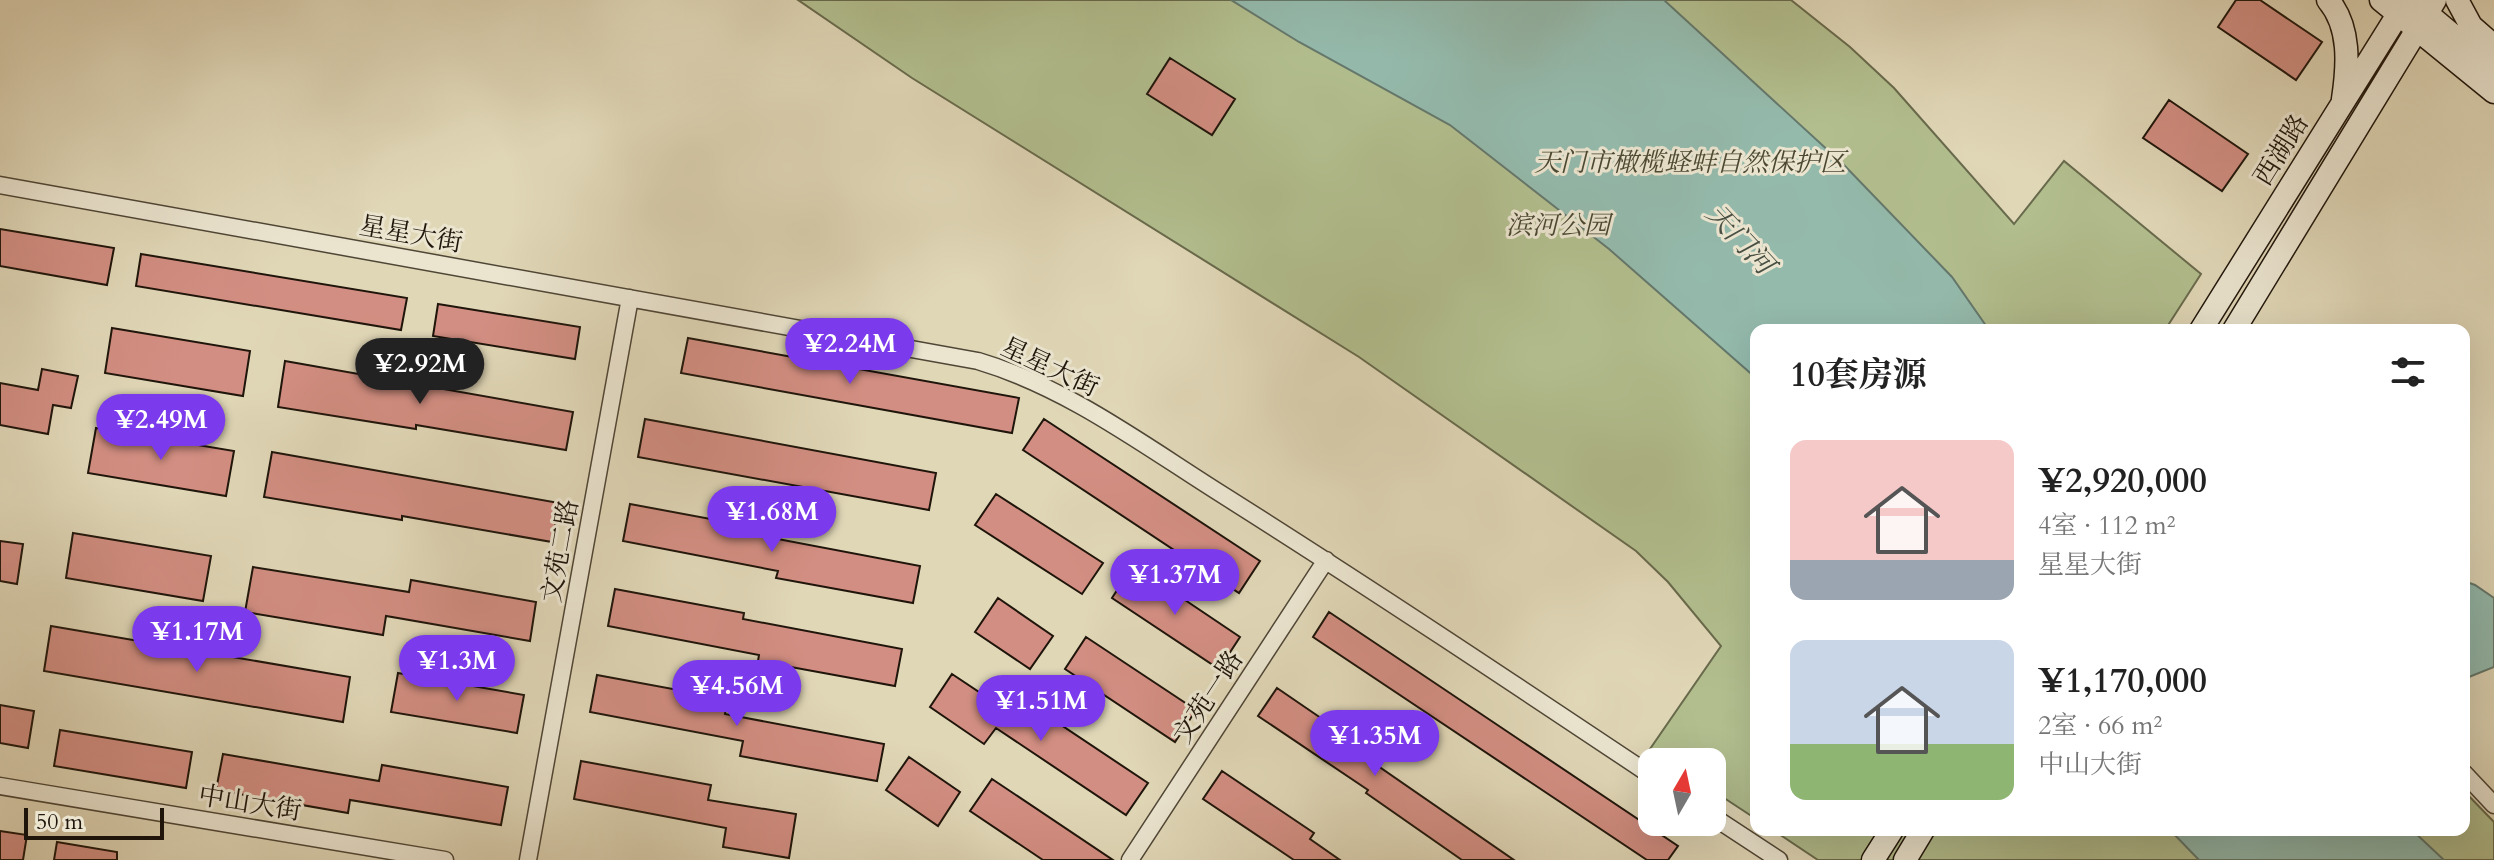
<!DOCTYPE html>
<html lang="zh">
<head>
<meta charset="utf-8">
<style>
	:root { --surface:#fff; --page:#f2f2f2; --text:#222; --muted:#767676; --accent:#7c3aed }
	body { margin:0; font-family:Cardo,"Noto Serif SC",serif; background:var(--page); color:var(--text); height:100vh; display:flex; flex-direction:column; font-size:30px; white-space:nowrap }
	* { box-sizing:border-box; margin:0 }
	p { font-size:26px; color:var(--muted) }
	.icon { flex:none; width:44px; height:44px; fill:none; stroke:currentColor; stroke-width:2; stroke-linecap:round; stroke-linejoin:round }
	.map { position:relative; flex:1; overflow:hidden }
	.details { position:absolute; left:1750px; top:324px; width:720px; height:512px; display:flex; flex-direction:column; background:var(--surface); border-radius:16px; box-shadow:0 8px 32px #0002 }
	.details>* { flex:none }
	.needle { width:52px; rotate:9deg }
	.tools { position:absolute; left:1638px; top:748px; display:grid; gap:16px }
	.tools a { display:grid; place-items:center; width:88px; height:88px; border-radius:16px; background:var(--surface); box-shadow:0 8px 32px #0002; font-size:40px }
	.scale { position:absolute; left:24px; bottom:20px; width:140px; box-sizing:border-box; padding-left:8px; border:4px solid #1f150b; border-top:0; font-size:22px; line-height:28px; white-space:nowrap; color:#1f150b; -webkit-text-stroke:6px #ebe5d0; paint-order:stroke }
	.price { position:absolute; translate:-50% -68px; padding:0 18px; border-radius:28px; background:var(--accent); color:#fff; font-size:26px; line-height:52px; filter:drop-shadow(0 2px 4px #0008) }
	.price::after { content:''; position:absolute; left:50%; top:48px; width:24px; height:18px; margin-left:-12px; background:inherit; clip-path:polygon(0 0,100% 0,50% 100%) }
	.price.on { background:#222; color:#fff }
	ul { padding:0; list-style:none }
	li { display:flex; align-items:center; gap:24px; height:200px; padding:0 40px }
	li span { display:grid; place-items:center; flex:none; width:224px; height:160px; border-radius:16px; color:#555 }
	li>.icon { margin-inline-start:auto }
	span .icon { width:96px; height:96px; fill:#fffc; stroke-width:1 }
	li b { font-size:34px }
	h2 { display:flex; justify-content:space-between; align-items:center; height:96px; padding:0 40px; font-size:34px }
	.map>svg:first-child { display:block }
	.green { fill:#b2be8e; stroke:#686a4c; stroke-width:2 }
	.water { fill:#94baac; stroke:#65786c; stroke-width:2 }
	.building { fill:#d28e82; stroke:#1f150b; stroke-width:2 }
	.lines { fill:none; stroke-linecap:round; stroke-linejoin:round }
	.minor-casing { stroke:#4f4636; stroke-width:19 }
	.secondary-casing { stroke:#1f150b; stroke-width:25 }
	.minor { stroke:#ebe5d0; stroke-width:16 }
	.secondary { stroke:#ebe5d0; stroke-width:22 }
	.labels { text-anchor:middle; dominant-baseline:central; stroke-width:6; stroke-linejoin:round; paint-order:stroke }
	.street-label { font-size:26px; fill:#1f150b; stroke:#ebe5d0 }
	.park-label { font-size:26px; font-style:italic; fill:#4b4832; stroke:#ebe5d0 }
	.water-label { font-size:28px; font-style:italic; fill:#484f43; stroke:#ebe5d0 }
</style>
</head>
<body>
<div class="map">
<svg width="2494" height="860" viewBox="0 0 2494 860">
	<rect width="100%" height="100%" fill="#e0d7b7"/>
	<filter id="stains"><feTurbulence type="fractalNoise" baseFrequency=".0025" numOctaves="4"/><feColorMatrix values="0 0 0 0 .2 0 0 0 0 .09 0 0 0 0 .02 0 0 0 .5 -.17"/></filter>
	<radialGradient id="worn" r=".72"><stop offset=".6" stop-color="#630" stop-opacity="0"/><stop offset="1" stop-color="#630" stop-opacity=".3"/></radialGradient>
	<!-- green -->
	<path class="green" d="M798,0h993l59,47 44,41 120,136 50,-63 137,113 -36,56h-409v489l-44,-29v-28h-42l-20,-13 71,-103 -53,-64 -32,-31 -277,-194 -447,-279z
		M2464,791l30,31v38h-676l-45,-30h691z"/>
	<!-- water -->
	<path class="water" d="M1231,0h433l180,165 108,112 37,53h-233v48l-147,-129 -159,-124 -151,-83z
		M2464,581l11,4 19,13v69l-30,12z
		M2170,830h242l32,30h-245z"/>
	<!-- building -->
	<path class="building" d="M2236,0h24l62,42 -26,38 -78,-53z
		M1170,58l65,41 -23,36 -65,-41z
		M2169,100l79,54 -26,37 -79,-53z
		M0,229l114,19 -7,37 -107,-19z
		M141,254l266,44 -6,32 -265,-44z
		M438,304l142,23 -5,32 -142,-23z
		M112,328l138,23 -7,45 -138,-23z
		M688,338l331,60 -7,35 -331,-60z
		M285,361l288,51 -7,38 -150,-25v4l-138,-22z
		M42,369l36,7 -7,32 -18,-3 -5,29 -48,-9v-42l38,7z
		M645,419l291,54 -7,37 -291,-53z
		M1044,419l216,142 -21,32 -216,-143z
		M96,428l138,23 -8,45 -138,-23z
		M272,452l287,51 -7,39 -150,-26v4l-138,-23z
		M996,494l107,69 -21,31 -107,-69z
		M630,504l129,24 -2,7 163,31 -7,37 -137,-25 2,-7 -155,-30z
		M73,533l138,23 -8,45 -137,-23z
		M0,541l23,3 -6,40 -17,-3z
		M1130,563l110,74 -21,32 -107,-71 13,-20 -3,-2z
		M253,567l156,25 2,-12 125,22 -6,39 -144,-25 -3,19 -138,-23z
		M615,589l129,24 -1,6 159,30 -7,37 -137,-25 1,-6 -151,-29z
		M998,598l55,38 -23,33 -55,-37z
		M1329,612l349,234 -10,14h-21l-334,-223z
		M51,626l299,51 -7,45 -299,-51z
		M1086,637l110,73 -21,32 -110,-73z
		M398,673l126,22 -7,38 -126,-21z
		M952,674l75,50 10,-15 111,74 -22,32 -130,-87 -12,16 -54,-37z
		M597,675l130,24 -2,15 159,30 -7,37 -137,-25 3,-15 -153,-29z
		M1277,688l92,63 -4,6 149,103h-52l-96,-67 2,-3 -110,-74z
		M0,705l34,6 -6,37 -28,-5z
		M60,730l132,22 -6,36 -132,-22z
		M223,754l156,27 3,-16 126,22 -7,38 -151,-25 -2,13 -132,-23z
		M909,757l51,35 -22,34 -52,-36z
		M581,761l130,24 -3,15 88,14 -7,44 -66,-11 3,-19 -152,-29z
		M1222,771l92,62 -4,6 30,21h-46l-91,-61z
		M992,779l121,81h-70l-73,-49z
		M0,831l27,4 -4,25h-23z
		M57,842l60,10v8h-63z"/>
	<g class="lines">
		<!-- minor casing -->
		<g class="minor-casing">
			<path id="minor" d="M0,185l978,176c91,27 168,86 248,136 144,91 285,185 426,279
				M2464,773l30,32
				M0,786l445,74
				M1712,816l67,44
				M528,860l102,-562
				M1130,860l196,-300"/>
		</g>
		<!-- secondary casing -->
		<g class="secondary-casing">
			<path id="secondary" d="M2328,0c23,27 20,66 15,99
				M2381,0l113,92
				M2457,0l14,26 23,20
				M2418,6l76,64
				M2201,330l206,-330
				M2234,330l201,-330
				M1873,860l19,-30
				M1905,860l18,-30"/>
		</g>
		<!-- minor -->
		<use href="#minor" class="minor"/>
		<!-- secondary -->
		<use href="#secondary" class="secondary"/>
	</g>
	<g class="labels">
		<!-- street labels -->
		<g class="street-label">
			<text transform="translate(2281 150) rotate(-58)">西湖路</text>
			<text transform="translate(411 234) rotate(10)">星星大街</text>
			<text transform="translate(1050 367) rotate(25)">星星大街</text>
			<text transform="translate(560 551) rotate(-80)">文苑二路</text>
			<text transform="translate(1208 697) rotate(-57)">文苑一路</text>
			<text transform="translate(250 803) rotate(9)">中山大街</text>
		</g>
		<!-- park labels -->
		<g class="park-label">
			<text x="1690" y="162">天门市橄榄蛏蚌自然保护区</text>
			<text x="1558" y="225">滨河公园</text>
		</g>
		<!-- water labels -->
		<g class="water-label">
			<text transform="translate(1740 239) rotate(47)">天门河</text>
		</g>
	</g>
	<rect width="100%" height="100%" filter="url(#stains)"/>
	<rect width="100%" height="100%" fill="url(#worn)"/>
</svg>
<div class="tools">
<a><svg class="needle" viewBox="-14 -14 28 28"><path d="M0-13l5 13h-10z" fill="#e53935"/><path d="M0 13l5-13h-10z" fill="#767676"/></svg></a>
</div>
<div class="scale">50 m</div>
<b class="price" style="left:850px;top:386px">¥2.24M</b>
<b class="price on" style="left:420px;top:406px">¥2.92M</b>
<b class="price" style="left:161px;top:462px">¥2.49M</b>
<b class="price" style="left:772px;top:554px">¥1.68M</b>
<b class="price" style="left:1175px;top:617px">¥1.37M</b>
<b class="price" style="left:197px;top:674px">¥1.17M</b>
<b class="price" style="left:457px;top:703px">¥1.3M</b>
<b class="price" style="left:737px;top:728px">¥4.56M</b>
<b class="price" style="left:1041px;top:743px">¥1.51M</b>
<b class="price" style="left:1375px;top:778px">¥1.35M</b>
<section class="details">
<h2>10套房源<svg class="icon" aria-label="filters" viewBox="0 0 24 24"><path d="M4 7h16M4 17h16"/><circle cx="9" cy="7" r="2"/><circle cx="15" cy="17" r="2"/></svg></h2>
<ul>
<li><span style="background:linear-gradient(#f6c9c9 75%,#9aa5b1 0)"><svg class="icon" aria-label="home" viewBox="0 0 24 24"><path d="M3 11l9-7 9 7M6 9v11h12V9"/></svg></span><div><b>¥2,920,000</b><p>4室 · 112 m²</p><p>星星大街</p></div></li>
<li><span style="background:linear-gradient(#c9d6e8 65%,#8fb573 0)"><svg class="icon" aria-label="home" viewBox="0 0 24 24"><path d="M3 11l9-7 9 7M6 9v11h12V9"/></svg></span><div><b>¥1,170,000</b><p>2室 · 66 m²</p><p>中山大街</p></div></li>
</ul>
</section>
</div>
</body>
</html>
